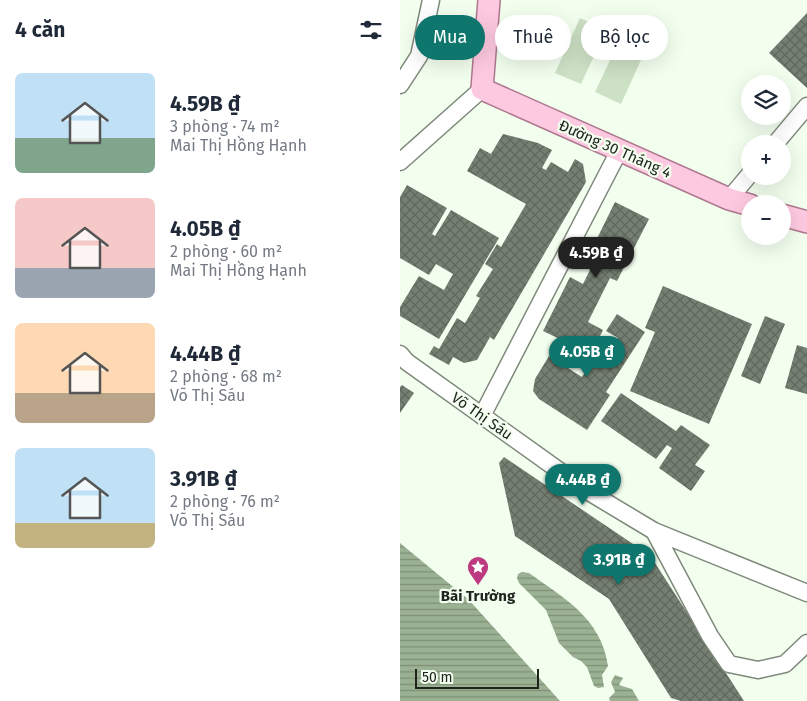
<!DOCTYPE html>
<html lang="vi">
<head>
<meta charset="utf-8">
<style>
	:root { --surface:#fff; --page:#f2f2f3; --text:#1f2937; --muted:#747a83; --accent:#0f766e }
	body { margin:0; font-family:"Fira Sans",sans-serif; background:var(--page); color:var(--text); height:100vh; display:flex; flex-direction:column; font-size:19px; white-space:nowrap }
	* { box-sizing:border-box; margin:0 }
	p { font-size:16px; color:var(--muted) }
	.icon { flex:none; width:28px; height:28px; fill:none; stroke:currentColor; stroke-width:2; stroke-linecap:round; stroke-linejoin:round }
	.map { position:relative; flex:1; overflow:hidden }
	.drawer { display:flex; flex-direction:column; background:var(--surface); width:400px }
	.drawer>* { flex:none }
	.guide { position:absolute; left:15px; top:15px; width:316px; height:45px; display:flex; gap:10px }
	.buttons { position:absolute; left:341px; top:75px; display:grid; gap:10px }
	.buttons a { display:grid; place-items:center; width:50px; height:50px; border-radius:50%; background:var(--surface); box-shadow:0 5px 20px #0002; font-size:25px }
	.scale { position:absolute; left:15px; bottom:12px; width:124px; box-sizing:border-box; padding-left:5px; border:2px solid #20241f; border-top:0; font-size:14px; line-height:18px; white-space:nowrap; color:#20241f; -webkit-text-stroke:4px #f2feee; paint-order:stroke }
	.price { position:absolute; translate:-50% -42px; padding:0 11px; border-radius:18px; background:var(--accent); color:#fff; font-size:16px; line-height:32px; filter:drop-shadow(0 1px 2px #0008) }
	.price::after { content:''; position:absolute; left:50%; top:30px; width:15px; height:11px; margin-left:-8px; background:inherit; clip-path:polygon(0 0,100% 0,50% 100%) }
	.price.current { background:#222; color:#fff }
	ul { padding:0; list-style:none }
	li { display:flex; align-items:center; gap:15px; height:125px; padding:0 15px }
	li span { display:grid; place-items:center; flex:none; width:140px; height:100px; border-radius:8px; color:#555 }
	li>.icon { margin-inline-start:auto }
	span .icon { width:60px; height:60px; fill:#fffc; stroke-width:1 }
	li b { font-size:21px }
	h2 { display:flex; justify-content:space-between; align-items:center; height:60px; padding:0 15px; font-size:21px }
	.pill { padding:0 18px; border-radius:22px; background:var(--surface); box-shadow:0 5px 20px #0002; font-size:18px; line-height:45px }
	.pill.current { background:var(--accent); color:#fff }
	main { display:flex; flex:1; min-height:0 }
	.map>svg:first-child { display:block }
	.garden { fill:#cde1c5 }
	.water { fill:url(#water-rules) }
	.building { fill:url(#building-cross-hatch) }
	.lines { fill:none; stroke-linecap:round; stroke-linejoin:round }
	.minor-casing { stroke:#7e897b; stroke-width:19 }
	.major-casing { stroke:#ae788f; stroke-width:24 }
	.minor { stroke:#fff; stroke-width:16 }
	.major { stroke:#fdc9e0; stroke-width:21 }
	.labels { text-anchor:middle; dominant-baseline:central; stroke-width:4.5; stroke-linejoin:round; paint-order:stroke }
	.street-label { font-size:15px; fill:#20241f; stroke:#f2feee }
	.poi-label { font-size:15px; font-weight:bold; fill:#20241f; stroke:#f2feee }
</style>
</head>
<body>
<main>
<section class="drawer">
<h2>4 căn<svg class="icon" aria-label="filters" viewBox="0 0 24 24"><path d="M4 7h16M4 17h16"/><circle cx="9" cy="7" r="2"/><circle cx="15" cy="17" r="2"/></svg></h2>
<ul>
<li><span style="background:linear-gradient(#bfe0f5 65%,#7fa58c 0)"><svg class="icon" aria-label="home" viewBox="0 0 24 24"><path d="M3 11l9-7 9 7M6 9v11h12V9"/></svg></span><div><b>4.59B ₫</b><p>3 phòng · 74 m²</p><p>Mai Thị Hồng Hạnh</p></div></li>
<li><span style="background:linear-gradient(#f6c9c9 70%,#9aa5b1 0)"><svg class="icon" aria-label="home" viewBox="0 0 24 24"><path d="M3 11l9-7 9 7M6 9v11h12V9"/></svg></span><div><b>4.05B ₫</b><p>2 phòng · 60 m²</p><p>Mai Thị Hồng Hạnh</p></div></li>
<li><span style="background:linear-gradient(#ffd9b3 70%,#b9a48a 0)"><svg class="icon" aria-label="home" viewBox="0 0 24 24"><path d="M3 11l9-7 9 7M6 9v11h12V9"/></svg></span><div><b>4.44B ₫</b><p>2 phòng · 68 m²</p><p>Võ Thị Sáu</p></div></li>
<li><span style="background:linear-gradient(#bfe0f5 75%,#c2b280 0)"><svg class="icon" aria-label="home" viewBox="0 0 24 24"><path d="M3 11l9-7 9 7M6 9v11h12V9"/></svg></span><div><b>3.91B ₫</b><p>2 phòng · 76 m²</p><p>Võ Thị Sáu</p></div></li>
</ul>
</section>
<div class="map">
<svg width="407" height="701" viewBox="0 0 407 701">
	<defs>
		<pattern id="water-rules" width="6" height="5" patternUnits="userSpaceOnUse" patternTransform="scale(1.25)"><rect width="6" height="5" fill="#9bb193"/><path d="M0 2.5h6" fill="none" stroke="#7e9077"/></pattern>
		<pattern id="building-cross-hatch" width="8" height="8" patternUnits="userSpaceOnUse" patternTransform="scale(1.25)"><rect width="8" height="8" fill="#757f72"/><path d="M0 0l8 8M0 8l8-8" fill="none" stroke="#60685d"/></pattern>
	</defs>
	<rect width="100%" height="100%" fill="#f2feee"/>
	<!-- garden -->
	<path class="garden" d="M180,18l26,12 -25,54 -26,-11z
		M221,37l25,12 -25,55 -26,-12z"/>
	<!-- water -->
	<path class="water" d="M0,543l69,57 91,101h-160z
		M122,572l7,1c36,26 72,45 79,93l-6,9 2,12 -6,1 -4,-2 -7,-19 -6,-6 -8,-4 -14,-14 -13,-33 -27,-27 -2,-5 1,-4z
		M215,675l8,3 -4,7 13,4 7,12h-29l-1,-3 6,-6 -4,-10z"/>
	<!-- building -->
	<path class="building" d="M407,13v75l-38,-35z
		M103,134l35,9 14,7 -10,18 4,2 5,-8 17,10 7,-13 8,5 3,18 -92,158 -4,-3 -13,23 -13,3 -11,-6 -4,8 -20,-11 5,-8 5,3 18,-31 8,5 15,-25 -4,-2 17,-27 -8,-5 12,-20 4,3 25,-43 -59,-33 13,-23 11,6z
		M7,185l40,23 -15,26 3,2 16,-26 48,28 -60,101 -39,-23v-9l19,-31 25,14 9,-16 -17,-10 -7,11 -29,-17v-61z
		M215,202l34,17 -32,62 -7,-3 -22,44 15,8 -12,24 -48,-23 27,-54 13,7 8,-16 -7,-3z
		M263,286l89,38 -43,100 -79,-33 25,-59 -10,-4z
		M217,314l28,18 -39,60 4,3 -23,35 -48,-31 -6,-8 2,-12 14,-23 33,21 17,-26 8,5 11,-18 -12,-7z
		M365,316l20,8 -25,60 -19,-8z
		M397,345l10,3v46l-22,-6z
		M2,385l12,8 -14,20v-26z
		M221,393l55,38 5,-6 29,20 -15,20 10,6 -14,20 -32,-23 13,-20 -5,-3 -11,14 -55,-38z
		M104,457l132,89 19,17 89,138h-63l-10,-3 -62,-99 -94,-63 -16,-73z"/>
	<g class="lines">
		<!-- minor casing -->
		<g class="minor-casing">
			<path id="minor" d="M0,85l19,-29 12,-56
				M375,144l32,-38
				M0,162l82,-73
				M329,199l21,-25
				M0,354l7,8 182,130 65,39 153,62
				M82,416l137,-265
				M254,531l56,105 19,28 29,6 27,-6 22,-21"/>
		</g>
		<!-- major casing -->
		<g class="major-casing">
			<path id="major" d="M89,0l-7,89 247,110 21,6
				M382,215l25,7"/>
		</g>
		<!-- minor -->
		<use href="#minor" class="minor"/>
		<!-- major -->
		<use href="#major" class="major"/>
	</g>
	<!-- icons -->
	<defs>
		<g id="sight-pin" transform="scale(1.125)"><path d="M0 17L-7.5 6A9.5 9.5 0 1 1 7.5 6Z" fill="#bd3a81" stroke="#f2feee"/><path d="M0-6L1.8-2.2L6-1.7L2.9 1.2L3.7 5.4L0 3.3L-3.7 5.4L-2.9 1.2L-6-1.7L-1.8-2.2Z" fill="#fff"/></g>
	</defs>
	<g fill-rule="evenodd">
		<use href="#sight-pin" x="78" y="567"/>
	</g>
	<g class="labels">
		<!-- street labels -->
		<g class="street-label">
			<text transform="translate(215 149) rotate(24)">Đường 30 Tháng 4</text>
			<text transform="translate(82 416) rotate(35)">Võ Thị Sáu</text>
		</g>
		<!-- poi labels -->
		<g class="poi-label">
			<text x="78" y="596">Bãi Trường</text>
		</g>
	</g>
</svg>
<div class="buttons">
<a><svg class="icon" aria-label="layers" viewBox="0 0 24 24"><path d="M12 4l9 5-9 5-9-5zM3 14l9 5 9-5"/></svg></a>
<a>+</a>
<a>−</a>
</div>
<div class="scale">50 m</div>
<b class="price current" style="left:196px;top:279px">4.59B ₫</b>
<b class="price" style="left:187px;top:378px">4.05B ₫</b>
<b class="price" style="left:183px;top:506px">4.44B ₫</b>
<b class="price" style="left:219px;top:586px">3.91B ₫</b>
<div class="guide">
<a class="pill current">Mua</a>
<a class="pill">Thuê</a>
<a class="pill">Bộ lọc</a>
</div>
</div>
</main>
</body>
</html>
